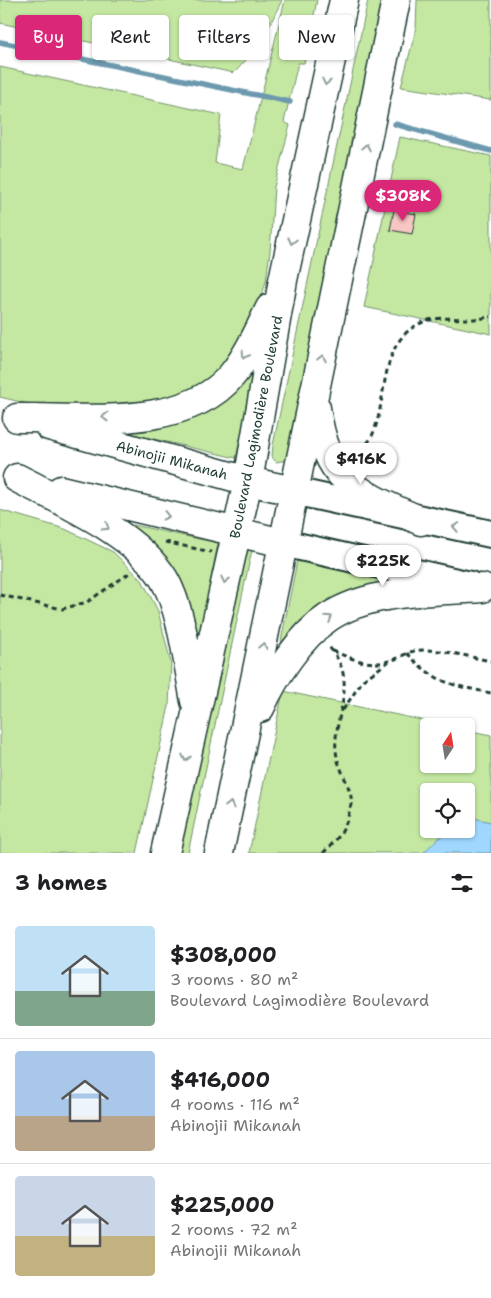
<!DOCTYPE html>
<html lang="en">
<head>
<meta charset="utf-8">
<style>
	:root { --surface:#fff; --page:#f6f6f6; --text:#202124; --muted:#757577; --line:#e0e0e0; --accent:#db2777 }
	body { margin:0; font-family:"Shantell Sans",sans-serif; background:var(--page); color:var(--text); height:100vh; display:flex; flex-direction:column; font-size:19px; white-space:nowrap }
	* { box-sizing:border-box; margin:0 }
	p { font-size:16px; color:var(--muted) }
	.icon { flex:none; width:28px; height:28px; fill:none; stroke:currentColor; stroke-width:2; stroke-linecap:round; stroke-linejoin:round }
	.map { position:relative; height:853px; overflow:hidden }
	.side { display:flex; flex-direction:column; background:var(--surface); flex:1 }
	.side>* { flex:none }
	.top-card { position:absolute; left:15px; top:15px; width:461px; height:45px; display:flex; gap:10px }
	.needle { width:32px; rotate:12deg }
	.buttons { position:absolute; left:420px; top:718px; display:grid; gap:10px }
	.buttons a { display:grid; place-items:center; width:55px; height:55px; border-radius:5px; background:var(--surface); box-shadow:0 1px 4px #0004; font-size:25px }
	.price { position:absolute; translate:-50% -42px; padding:0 11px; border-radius:18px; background:#fff; color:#222; font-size:16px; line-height:32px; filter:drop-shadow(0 1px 2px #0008) }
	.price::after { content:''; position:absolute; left:50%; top:30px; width:15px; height:11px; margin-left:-8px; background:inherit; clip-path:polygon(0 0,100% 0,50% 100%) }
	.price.on { background:var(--accent); color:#fff }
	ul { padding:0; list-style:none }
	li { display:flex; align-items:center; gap:15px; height:125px; padding:0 15px }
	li+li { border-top:1px solid var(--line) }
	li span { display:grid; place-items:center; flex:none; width:140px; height:100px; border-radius:5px; color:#555 }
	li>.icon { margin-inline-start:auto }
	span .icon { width:60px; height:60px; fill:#fffc; stroke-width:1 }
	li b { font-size:21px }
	h2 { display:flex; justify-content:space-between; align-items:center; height:60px; padding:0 15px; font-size:21px }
	.tag { padding:0 18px; border-radius:5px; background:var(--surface); box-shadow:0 1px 4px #0004; font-size:18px; line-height:45px }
	.tag.on { background:var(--accent); color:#fff }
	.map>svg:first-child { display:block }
	.green { fill:#c4e8a2; stroke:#72926b; fill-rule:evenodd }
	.water { fill:#9fd7ff; stroke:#6c99ae }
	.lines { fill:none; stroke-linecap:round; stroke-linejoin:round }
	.stream { stroke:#6c99ae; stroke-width:5.5 }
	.building { fill:#f8c7c3; stroke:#1f3d34 }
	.tertiary-casing { stroke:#1f3d34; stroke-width:30 }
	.primary-casing { stroke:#1f3d34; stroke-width:31 }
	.path { stroke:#1f3d34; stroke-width:3; stroke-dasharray:5 4; stroke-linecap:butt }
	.tertiary { stroke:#fff; stroke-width:26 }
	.primary { stroke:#fff; stroke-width:28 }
	.oneway { stroke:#8f9e9a }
	.labels { text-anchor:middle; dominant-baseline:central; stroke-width:5; stroke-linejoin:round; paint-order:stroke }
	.street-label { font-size:14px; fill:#1f3d34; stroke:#fff }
</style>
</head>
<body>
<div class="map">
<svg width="491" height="853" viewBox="0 0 491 853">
	<rect width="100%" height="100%" fill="#fff"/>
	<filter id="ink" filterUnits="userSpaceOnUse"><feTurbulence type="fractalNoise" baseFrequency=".02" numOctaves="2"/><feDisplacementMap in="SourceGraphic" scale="10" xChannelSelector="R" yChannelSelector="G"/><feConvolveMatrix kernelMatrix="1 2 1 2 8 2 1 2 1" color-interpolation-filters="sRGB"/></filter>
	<g filter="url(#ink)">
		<!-- green -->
		<path class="green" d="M0,0h282l-22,45 -26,28 -234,-50z
			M285,0h32l-13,63h-6l-14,59 6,3 -16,62 -4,65 -4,29 -6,21 -25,53 -37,37 -50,14h-111l-37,-9v-330l221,48 -6,48 28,6z
			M368,0h18l-94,440 -5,20 -11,2 -4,-5 1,-12z
			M417,0h74v100l-90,-13 15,-58z
			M400,137l91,19v178l-127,-27z
			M253,368l1,7 -18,83 -125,-29z
			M0,510l65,19 48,23 29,28 16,31 13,52 -2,43 -32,147h-137z
			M133,525l85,18 -21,106 -67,-119v-4z
			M248,546l4,4 -4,18 -60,285h-9z
			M298,556l103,21 -117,67 -3,-3z
			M283,691l167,35h-21v38h37v-34l25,5v118h-242zM429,791h37v38h-37z"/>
		<!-- water -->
		<path class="water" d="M474,818l17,4v31h-68c15,-14 21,-24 43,-24v-7z"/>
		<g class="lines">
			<!-- stream -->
			<path class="stream" d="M0,42l290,60
				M395,124l96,27"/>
		</g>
		<!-- building -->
		<path class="building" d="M394,210l22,4 -4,20 -22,-4z"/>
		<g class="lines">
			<!-- tertiary casing -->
			<g class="tertiary-casing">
				<path id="tertiary" d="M293,491l198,43
					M283,543l187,42"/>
			</g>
			<!-- primary casing -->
			<g class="primary-casing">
				<path id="primary" d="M316,408c11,75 40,84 105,113
					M17,418c66,-1 169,13 215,-43 16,-19 27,-45 38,-67
					M49,426l199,55 45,10
					M17,478c46,24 120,56 147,101 18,30 24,87 31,122
					M61,490l222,53
					M260,708c14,-31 40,-72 69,-91 43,-28 104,-25 153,-29
					M165,853l83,-372 35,-201 61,-280
					M219,853l177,-853"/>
			</g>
			<!-- path -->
			<path class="path" d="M355,457c5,-6 13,-13 17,-21 17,-37 5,-95 51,-114 21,-9 46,2 68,-6
				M165,542l46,10
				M0,595l62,14 25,-7 44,-30
				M333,651c16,7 37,16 56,10 9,-2 16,-8 25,-10 21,-4 55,6 77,10
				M407,653c29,31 45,32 84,40
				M343,710l20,-30 25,-18
				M323,853c18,-17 23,-24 28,-49 3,-11 -12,-35 -14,-47 -8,-38 26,-74 -9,-111"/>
			<!-- tertiary -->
			<use href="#tertiary" class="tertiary"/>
			<!-- primary -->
			<use href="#primary" class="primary"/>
		</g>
		<!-- one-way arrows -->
		<defs><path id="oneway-chevron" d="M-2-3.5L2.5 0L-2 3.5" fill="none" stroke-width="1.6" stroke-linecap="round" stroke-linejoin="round" transform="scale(1.25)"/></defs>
		<g class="oneway">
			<use href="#oneway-chevron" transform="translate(326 82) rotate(102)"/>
			<use href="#oneway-chevron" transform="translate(366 147) rotate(-78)"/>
			<use href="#oneway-chevron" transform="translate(292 241) rotate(102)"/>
			<use href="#oneway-chevron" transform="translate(245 355) rotate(122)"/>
			<use href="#oneway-chevron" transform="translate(322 358) rotate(-78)"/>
			<use href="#oneway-chevron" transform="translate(105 417) rotate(180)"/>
			<use href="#oneway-chevron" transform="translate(166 516) rotate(13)"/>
			<use href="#oneway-chevron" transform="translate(106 527) rotate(32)"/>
			<use href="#oneway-chevron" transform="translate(456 527) rotate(-169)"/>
			<use href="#oneway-chevron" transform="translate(225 580) rotate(102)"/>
			<use href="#oneway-chevron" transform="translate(329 618) rotate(-33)"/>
			<use href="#oneway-chevron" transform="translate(263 646) rotate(-79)"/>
			<use href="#oneway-chevron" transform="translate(186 758) rotate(102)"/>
			<use href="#oneway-chevron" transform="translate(230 805) rotate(-78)"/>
		</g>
	</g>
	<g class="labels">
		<!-- street labels -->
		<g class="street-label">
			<text transform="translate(256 427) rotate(-79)">Boulevard Lagimodière Boulevard</text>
			<text transform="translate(172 460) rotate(15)">Abinojii Mikanah</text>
		</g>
	</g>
</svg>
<div class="buttons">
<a><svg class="needle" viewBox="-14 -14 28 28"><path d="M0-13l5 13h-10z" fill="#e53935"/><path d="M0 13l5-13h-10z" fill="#757577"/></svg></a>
<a><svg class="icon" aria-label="locate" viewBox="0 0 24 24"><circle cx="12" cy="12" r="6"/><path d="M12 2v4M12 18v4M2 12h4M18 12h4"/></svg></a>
</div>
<b class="price on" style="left:403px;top:222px">$308K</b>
<b class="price" style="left:361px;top:485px">$416K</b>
<b class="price" style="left:383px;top:587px">$225K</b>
<div class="top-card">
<a class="tag on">Buy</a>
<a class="tag">Rent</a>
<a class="tag">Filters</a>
<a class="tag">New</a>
</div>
</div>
<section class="side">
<h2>3 homes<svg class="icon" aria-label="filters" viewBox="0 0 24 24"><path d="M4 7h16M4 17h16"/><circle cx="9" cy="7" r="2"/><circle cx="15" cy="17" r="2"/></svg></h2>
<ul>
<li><span style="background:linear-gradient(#bfe0f5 65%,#7fa58c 0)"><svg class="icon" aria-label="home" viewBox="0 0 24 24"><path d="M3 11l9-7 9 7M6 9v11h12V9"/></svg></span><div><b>$308,000</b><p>3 rooms · 80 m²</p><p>Boulevard Lagimodière Boulevard</p></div></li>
<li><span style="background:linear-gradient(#a9c7e8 65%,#b9a48a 0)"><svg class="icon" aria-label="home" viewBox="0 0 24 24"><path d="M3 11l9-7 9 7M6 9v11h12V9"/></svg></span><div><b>$416,000</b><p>4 rooms · 116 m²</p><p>Abinojii Mikanah</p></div></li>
<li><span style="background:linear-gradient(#c9d6e8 60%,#c2b280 0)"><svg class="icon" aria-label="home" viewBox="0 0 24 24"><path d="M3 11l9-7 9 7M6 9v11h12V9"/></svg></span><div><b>$225,000</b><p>2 rooms · 72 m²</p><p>Abinojii Mikanah</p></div></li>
</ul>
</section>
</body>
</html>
